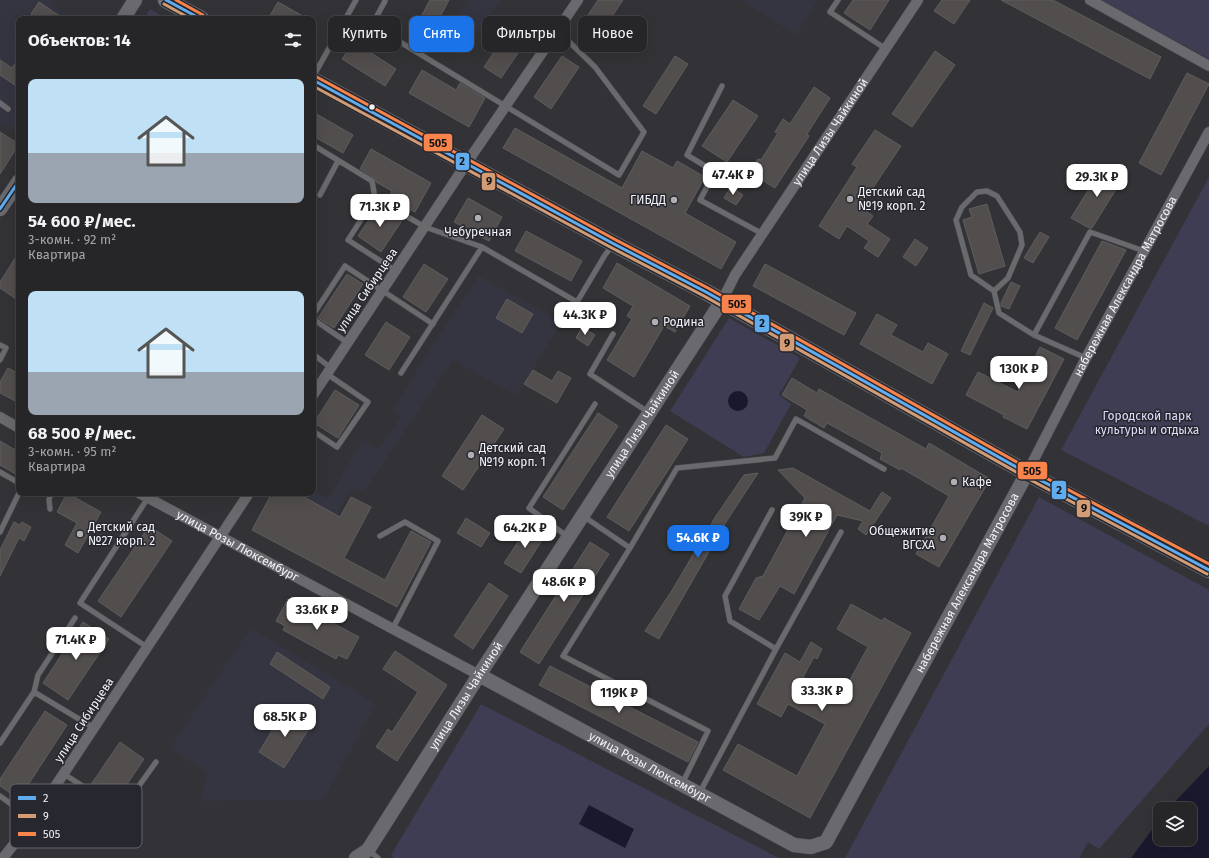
<!DOCTYPE html>
<html lang="ru">
<head>
<meta charset="utf-8">
<style>
	:root { --surface:#262629; --page:#2e2e31; --text:#f1f3f6; --muted:#a4a5a8; --line:#424346; --accent:#1a73e8 }
	body { margin:0; font-family:"Fira Sans",sans-serif; background:var(--page); color:var(--text); height:100vh; display:flex; flex-direction:column; font-size:15px; white-space:nowrap }
	* { box-sizing:border-box; margin:0 }
	p { font-size:13px; color:var(--muted) }
	.icon { flex:none; width:22px; height:22px; fill:none; stroke:currentColor; stroke-width:2; stroke-linecap:round; stroke-linejoin:round }
	.map { position:relative; flex:1; overflow:hidden }
	.details { position:absolute; left:16px; top:16px; width:300px; height:480px; display:flex; flex-direction:column; background:var(--surface); border-radius:8px; box-shadow:0 4px 16px #0002,0 0 0 1px var(--line) }
	.details>* { flex:none }
	.top-card { position:absolute; left:328px; top:16px; width:380px; height:36px; display:flex; gap:8px }
	.tools { position:absolute; left:1153px; top:802px; display:grid; gap:8px }
	.tools a { display:grid; place-items:center; width:44px; height:44px; border-radius:8px; background:var(--surface); box-shadow:0 4px 16px #0002,0 0 0 1px var(--line); font-size:20px }
	.price { position:absolute; translate:-50% -34px; padding:0 9px; border-radius:8px; background:#fff; color:#222; font-size:13px; line-height:26px; filter:drop-shadow(0 1px 2px #0008) }
	.price::after { content:''; position:absolute; left:50%; top:24px; width:12px; height:9px; margin-left:-6px; background:inherit; clip-path:polygon(0 0,100% 0,50% 100%) }
	.price.selected { background:var(--accent); color:#fff }
	ul { padding:0; list-style:none }
	li { display:grid; align-content:center; gap:8px; height:212px; padding:0 12px }
	li span { display:grid; place-items:center; height:124px; border-radius:8px; color:#555 }
	li>.icon { margin-inline-start:auto }
	span .icon { width:72px; height:72px; fill:#fffc; stroke-width:1 }
	li b { font-size:17px }
	h2 { display:flex; justify-content:space-between; align-items:center; height:48px; padding:0 12px; font-size:17px }
	.chip { padding:0 14px; border-radius:8px; background:var(--surface); box-shadow:0 4px 16px #0002,0 0 0 1px var(--line); font-size:14px; line-height:36px }
	.chip.selected { background:var(--accent); color:#fff }
	.map>svg:first-child { display:block }
	.built { fill:#353541 }
	.green { fill:#3e3d54 }
	.water { fill:#1a182d }
	.building { fill:#524e4d; stroke:#5e5d5e }
	.lines { fill:none; stroke-linecap:round; stroke-linejoin:round }
	.lane-casing { stroke:#4f4f52; stroke-width:6 }
	.street-casing { stroke:#4f4f52; stroke-width:11 }
	.secondary-casing { stroke:#4f4f52; stroke-width:15 }
	.primary-casing { stroke:#4f4f52; stroke-width:17 }
	.lane { stroke:#6a6a6e; stroke-width:5 }
	.street { stroke:#6a6a6e; stroke-width:10 }
	.secondary { stroke:#6a6a6e; stroke-width:14 }
	.primary { stroke:#6f6f78; stroke-width:16 }
	.bus-1-casing { stroke:#27272f; stroke-width:6 }
	.bus-2-casing { stroke:#27272f; stroke-width:6 }
	.bus-3-casing { stroke:#27272f; stroke-width:6 }
	.bus-1 { stroke:#60acee; stroke-width:3 }
	.bus-2 { stroke:#d39c74; stroke-width:3 }
	.bus-3 { stroke:#f8844c; stroke-width:3 }
	.bus-dot { fill:#f2f2f7; stroke:#27272f; stroke-width:1.5 }
	.poi-dot { fill:#afafb4; stroke:#27272f; stroke-width:1.5 }
	.labels { text-anchor:middle; dominant-baseline:central; stroke-width:3; stroke-linejoin:round; paint-order:stroke }
	.street-label { font-size:12px; fill:#f2f2f7; stroke:#27272f }
	.poi-label { font-size:12px; fill:#f2f2f7; stroke:#27272f; text-anchor:start }
	.park-label { font-size:12px; fill:#dcdcfc; stroke:#27272f }
	.key { fill:#27272f; stroke:#64646b; stroke-width:1 }
	.key-label { font-size:11px; fill:#f2f2f7 }
	.line-badge { stroke:#27272f; stroke-width:1.5 }
	.pale-badge-label { font-size:11px; text-anchor:middle; font-weight:bold; fill:#111 }
</style>
</head>
<body>
<div class="map">
<svg width="1209" height="858" viewBox="0 0 1209 858">
	<rect width="100%" height="100%" fill="#333337"/>
	<!-- built -->
	<path class="built" d="M0,0h54l-2,4 21,15h-54v103l-6,9 -13,-8z
		M469,0h32l-38,53 -22,-15z
		M741,0h77l-22,35z
		M479,276l83,46 -46,74 -63,-36 -89,132 -12,-4 -16,27 -39,-22h16v-3l16,9 33,-59 17,9 22,-33 -9,-5 42,-68z
		M251,628l125,76 -53,96 -121,1 4,-29 -36,-24z"/>
	<!-- green -->
	<path class="green" d="M1101,0h108v59z
		M150,9l17,10h-23z
		M1209,177v349l-148,-76z
		M729,318l71,40 -21,37 12,9 -27,49 -20,4 -74,-46z
		M1039,497l170,93v134l-110,125 -11,-7 -9,16h-234z
		M481,704l298,154h-385l-3,-3z"/>
	<!-- water -->
	<path class="water" d="M728 401a10 10 0 1 1 20 0a10 10 0 1 1-20 0Z
		M1209,766v92h-78l29,-39v20h30v-30h-22z
		M589,805l45,24 -9,19 -46,-24z"/>
	<!-- building -->
	<path class="building" d="M430,0h19l-21,39 -14,-9z
		M598,0h25l-26,39 -17,-12z
		M853,0h36l-19,30 -26,-17z
		M942,0h28l-16,24 -20,-13z
		M1001,0h52l108,57 -11,22z
		M39,2l25,17h-27l-6,-5z
		M278,2l30,17h-40z
		M512,25l17,12 -28,41 -17,-11z
		M354,42l42,27 -11,17 -43,-27z
		M935,51l20,14 -43,62 -20,-13z
		M562,56l17,11 -28,42 -17,-12z
		M675,56l13,8 -32,50 -13,-8z
		M19,58v30l-19,-13v-15l12,8z
		M422,70l34,20 4,-7 25,15 -16,29 -60,-34z
		M1187,73l22,11 -48,91 -22,-12z
		M814,87l16,11 -23,36 2,2 -34,52 -26,-16 9,-13 3,1 17,-27 -3,-1 8,-13 7,5z
		M733,100l25,16 -31,46 -25,-16z
		M313,112l40,23 -10,18 -30,-17z
		M515,128l107,60 20,-37 31,17 4,-7 28,16 -20,36 51,29 -15,27 -218,-121z
		M875,130l26,16 -41,61 13,9 -6,8 23,15 -12,18 -14,-9 5,-7 -22,-15 -8,13 -20,-13 38,-59 -5,-3z
		M0,132l19,12 -19,30z
		M371,149l60,34 -16,29 -6,-3 -2,3 -20,-12 5,-9 -16,-9 -2,-4 -14,-9z
		M1103,166l20,12 -31,50h-3l-18,-10z
		M731,187l12,8 -7,10 -12,-7z
		M468,198l34,19 -13,24 -35,-19z
		M987,204l18,62 -26,8 -16,-54 9,-3 -3,-8z
		M378,206l4,3 1,-2 20,12 -22,33 -23,-16z
		M526,231l56,30 -11,20 -56,-30z
		M1040,232l9,5 -16,26 -9,-5z
		M915,239l13,9 -12,18 -13,-9z
		M1102,241l24,9 -49,90 -22,-12z
		M19,252v49l-19,-13v-6z
		M617,263l73,43 -15,26 -11,-6 -30,51 -27,-17 25,-41 -5,-3 6,-10 -30,-18z
		M424,264l24,15 -22,33 -23,-15z
		M765,264l91,49 -12,22 -91,-49z
		M347,274l16,10 -29,44 -16,-10z
		M1011,282l9,4 -11,23 -8,-3v-3z
		M507,299l26,15 -11,19 -26,-15z
		M984,303l9,5 -23,47 -9,-4z
		M877,314l20,11 -6,10 32,17 5,-9 20,11 -16,30 -72,-40z
		M386,322l24,15 -21,33 -24,-15z
		M582,327l13,8 -7,11 -12,-8z
		M1040,347l24,12 -37,70 -24,-12 1,-2 -38,-20 12,-23 40,20z
		M8,368l11,6v29l-19,-10v-11z
		M533,370l19,11 6,-10 13,7 -14,25 -33,-19z
		M792,378l25,15 2,-4 107,60 3,-6 61,36 -51,88 -23,-13 33,-58 -48,-28 -1,2 -20,-11 2,-6 -55,-30 -3,5 -20,-12 3,-6 -25,-15z
		M335,390l24,15 -21,33 -24,-15z
		M598,413l20,13 -55,84 -20,-13z
		M482,415l22,14 -41,61 -21,-14z
		M666,425l22,14 -59,92 -22,-14z
		M0,441l19,11v24l-19,-11z
		M793,468l77,43 12,-19 9,6 -25,37 -8,-6 5,-8 -26,-6 -43,79 -14,-8 -21,34 -20,-11 17,-31 7,-2 42,-78 -27,-28z
		M758,473l-32,49 -67,117 -14,-8 26,-39 45,-76 28,-41z
		M67,493l34,19 -23,41 -13,-8 12,-22 -20,-11z
		M272,493h25l43,24 11,-20 20,10 -27,51 41,22 26,-49 20,11 -34,65 -145,-77z
		M466,518l24,15 -9,14 -24,-14z
		M14,522l6,3 2,-3 9,5 -7,14 -5,-3 -19,38v-26z
		M530,524l16,10 -25,39 -17,-10z
		M149,526l23,15 -51,76 -23,-16z
		M590,542l19,12 -70,110 -19,-12z
		M489,583l19,13 -35,53 -19,-13z
		M288,599l71,38 -12,22 -9,-4 -2,4 -53,-29 2,-4 -9,-5z
		M851,604l31,17 2,-3 27,15 -101,185 -87,-48 15,-26 59,32 28,-52 -37,-20 -7,13 -24,-13 28,-51 15,9 11,-20 11,7 -5,10 -3,-2 -11,20 37,21 28,-51 -31,-18z
		M83,622l26,17 -41,61 -25,-17z
		M395,651l52,34 -50,76 -21,-14 12,-18 4,3 26,-40 -35,-23z
		M277,652l53,35 -7,12 -53,-35z
		M550,666l148,76 -10,20 -149,-77z
		M286,708l26,16 -28,44 -25,-16z
		M45,711l22,14 -48,74 -19,-13v-7z
		M120,742l24,17 -29,43 -25,-16z"/>
	<g class="lines">
		<!-- lane casing -->
		<g class="lane-casing">
			<path id="lane" d="M838,0l-8,12 56,37
				M385,1l-13,24 247,150 25,-43 -49,-65 -38,-37
				M313,77l43,-77
				M722,86l-35,69 28,17 -15,28 63,34
				M0,103l8,6
				M313,145l59,36 3,17 50,29 57,20 95,55 28,-47 7,-9
				M320,195l18,-34
				M375,198l-27,42 48,31
				M994,291l14,-13 14,-33 -2,-13 -23,-36 -10,-5 -10,1 -15,15 -6,13 15,55 23,16 5,22 35,22 52,23
				M313,315l32,-49 88,58
				M313,319l35,24
				M613,334l-23,40 58,38
				M1034,335l56,-103 54,19
				M0,345l6,3 -6,12
				M313,354l18,14
				M401,373l81,-126
				M313,431l24,16 31,-45 -41,-28
				M0,472l19,11
				M50,509l-1,-10 3,-6
				M772,510l-47,86 5,25 46,28
				M583,516l47,32
				M0,532l19,-39
				M380,536l25,-14 33,19 -45,87
				M568,537l-39,-29 66,-104
				M147,647l-67,-44 71,-110
				M34,692l4,-17 37,-57
				M0,743l34,-51 60,36
				M64,774l57,37 35,-49
				M682,784l26,-53 -145,-75 67,-108 47,-80 98,-10 21,-39 88,50
				M699,794l77,-145 65,-117
				M0,796l33,24
				M368,850l10,8"/>
		</g>
		<!-- street casing -->
		<g class="street-casing">
			<g id="street">
				<path d="M1090,0l119,66"/>
				<path id="s1" d="M722,301l13,-26 183,-275"/>
				<path d="M313,395l153,-231 112,-164"/>
				<path d="M0,417l19,11"/>
				<path id="s2" d="M1027,473l59,-115 123,-226"/>
				<path id="s3" d="M139,493l340,182"/>
				<path d="M3,858l30,-38 216,-327"/>
			</g>
		</g>
		<!-- secondary casing -->
		<g class="secondary-casing">
			<g id="secondary">
				<path d="M123,19l12,-19"/>
				<path d="M0,209l19,-28"/>
				<path id="s4" d="M479,675l315,170 17,2 15,-5 201,-369"/>
				<path id="s5" d="M356,858l12,-8 111,-175 243,-374"/>
			</g>
		</g>
		<!-- primary casing -->
		<g class="primary-casing">
			<path id="primary" d="M166,0l35,19
				M313,80l301,164 92,48 321,181 182,97"/>
		</g>
		<!-- lane -->
		<use href="#lane" class="lane"/>
		<!-- street -->
		<use href="#street" class="street"/>
		<!-- secondary -->
		<use href="#secondary" class="secondary"/>
		<!-- primary -->
		<use href="#primary" class="primary"/>
		<!-- bus-1 casing -->
		<g class="bus-1-casing">
			<path id="bus-1" d="M166,0l35,19
				M313,80l301,164 92,48 321,181 182,97
				M0,209l19,-28"/>
		</g>
		<!-- bus-2 casing -->
		<g class="bus-2-casing">
			<path id="bus-2" d="M164,4l27,15
				M313,86l299,162 92,48 321,181 182,97"/>
		</g>
		<!-- bus-3 casing -->
		<g class="bus-3-casing">
			<path id="bus-3" d="M176,0l27,15
				M315,76l301,164 92,48 321,181 180,95"/>
		</g>
		<!-- bus-1 -->
		<use href="#bus-1" class="bus-1"/>
		<!-- bus-2 -->
		<use href="#bus-2" class="bus-2"/>
		<!-- bus-3 -->
		<use href="#bus-3" class="bus-3"/>
	</g>
	<!-- markers -->
	<circle class="bus-dot" cx="372" cy="107" r="3.5"/>
	<g class="poi-dot">
		<circle cx="850" cy="199" r="4"/>
		<circle cx="674" cy="200" r="4"/>
		<circle cx="478" cy="218" r="4"/>
		<circle cx="655" cy="322" r="4"/>
		<circle cx="471" cy="455" r="4"/>
		<circle cx="954" cy="482" r="4"/>
		<circle cx="80" cy="534" r="4"/>
		<circle cx="943" cy="538" r="4"/>
	</g>
	<g class="labels">
		<!-- street labels -->
		<g class="street-label">
			<text stroke="none"><textPath href="#s1" startOffset="201">улица Лизы Чайкиной</textPath></text>
			<text stroke="none"><textPath href="#s2" startOffset="211">набережная Александра Матросова</textPath></text>
			<text transform="translate(367 290) rotate(-56)">улица Сибирцева</text>
			<text stroke="none"><textPath href="#s5" startOffset="521">улица Лизы Чайкиной</textPath></text>
			<text stroke="none"><textPath href="#s3" startOffset="112">улица Розы Люксембург</textPath></text>
			<text stroke="none"><textPath href="#s4" startOffset="686">набережная Александра Матросова</textPath></text>
			<text stroke="none"><textPath href="#s5" startOffset="197">улица Лизы Чайкиной</textPath></text>
			<text transform="translate(84 720) rotate(-57)">улица Сибирцева</text>
			<text stroke="none"><textPath href="#s4" startOffset="194">улица Розы Люксембург</textPath></text>
		</g>
		<!-- poi labels -->
		<g class="poi-label">
			<text x="858" y="192">Детский сад<tspan x="858" dy="14">№19 корп. 2</tspan></text>
			<text x="666" y="200" text-anchor="end">ГИБДД</text>
			<text x="478" y="232" text-anchor="middle">Чебуречная</text>
			<text x="663" y="322">Родина</text>
			<text x="479" y="448">Детский сад<tspan x="479" dy="14">№19 корп. 1</tspan></text>
			<text x="962" y="482">Кафе</text>
			<text x="88" y="527">Детский сад<tspan x="88" dy="14">№27 корп. 2</tspan></text>
			<text x="935" y="531" text-anchor="end">Общежитие<tspan x="935" dy="14">ВГСХА</tspan></text>
		</g>
		<!-- park labels -->
		<g class="park-label">
			<text x="1147" y="416">Городской парк<tspan x="1147" dy="14">культуры и отдыха</tspan></text>
		</g>
	</g>
	<!-- legend -->
	<rect x="10" y="784" width="132" height="64" rx="6" class="key"/>
	<rect x="18" y="796" width="18" height="4" fill="#60acee"/>
	<rect x="18" y="814" width="18" height="4" fill="#d39c74"/>
	<rect x="18" y="832" width="18" height="4" fill="#f8844c"/>
	<g class="key-label">
		<text x="43" y="802">2</text>
		<text x="43" y="820">9</text>
		<text x="43" y="838">505</text>
	</g>
	<g class="line-badge">
		<rect x="423" y="133" width="30" height="19" rx="4" fill="#f8844c"/>
		<rect x="455" y="152" width="15" height="19" rx="4" fill="#60acee"/>
		<rect x="481" y="172" width="15" height="19" rx="4" fill="#d39c74"/>
		<rect x="721" y="294" width="31" height="20" rx="4" fill="#f8844c"/>
		<rect x="754" y="314" width="16" height="19" rx="4" fill="#60acee"/>
		<rect x="779" y="333" width="16" height="19" rx="4" fill="#d39c74"/>
		<rect x="1017" y="461" width="31" height="19" rx="4" fill="#f8844c"/>
		<rect x="1051" y="480" width="16" height="20" rx="4" fill="#60acee"/>
		<rect x="1076" y="499" width="15" height="19" rx="4" fill="#d39c74"/>
	</g>
	<g class="pale-badge-label">
		<text x="438" y="147">505</text>
		<text x="462" y="165">2</text>
		<text x="489" y="185">9</text>
		<text x="737" y="308">505</text>
		<text x="762" y="327">2</text>
		<text x="787" y="347">9</text>
		<text x="1032" y="475">505</text>
		<text x="1059" y="494">2</text>
		<text x="1084" y="512">9</text>
	</g>
</svg>
<div class="tools">
<a><svg class="icon" aria-label="layers" viewBox="0 0 24 24"><path d="M12 4l9 5-9 5-9-5zM3 14l9 5 9-5"/></svg></a>
</div>
<b class="price" style="left:733px;top:196px">47.4K ₽</b>
<b class="price" style="left:1097px;top:198px">29.3K ₽</b>
<b class="price" style="left:380px;top:228px">71.3K ₽</b>
<b class="price" style="left:585px;top:336px">44.3K ₽</b>
<b class="price" style="left:1019px;top:390px">130K ₽</b>
<b class="price" style="left:806px;top:538px">39K ₽</b>
<b class="price" style="left:525px;top:549px">64.2K ₽</b>
<b class="price selected" style="left:698px;top:559px">54.6K ₽</b>
<b class="price" style="left:564px;top:603px">48.6K ₽</b>
<b class="price" style="left:317px;top:631px">33.6K ₽</b>
<b class="price" style="left:76px;top:661px">71.4K ₽</b>
<b class="price" style="left:822px;top:712px">33.3K ₽</b>
<b class="price" style="left:619px;top:714px">119K ₽</b>
<b class="price" style="left:285px;top:738px">68.5K ₽</b>
<div class="top-card">
<a class="chip">Купить</a>
<a class="chip selected">Снять</a>
<a class="chip">Фильтры</a>
<a class="chip">Новое</a>
</div>
<section class="details">
<h2>Объектов: 14<svg class="icon" aria-label="filters" viewBox="0 0 24 24"><path d="M4 7h16M4 17h16"/><circle cx="9" cy="7" r="2"/><circle cx="15" cy="17" r="2"/></svg></h2>
<ul>
<li><span style="background:linear-gradient(#bfe0f5 60%,#9aa5b1 0)"><svg class="icon" aria-label="home" viewBox="0 0 24 24"><path d="M3 11l9-7 9 7M6 9v11h12V9"/></svg></span><div><b>54 600 ₽/мес.</b><p>3-комн. · 92 m²</p><p>Квартира</p></div></li>
<li><span style="background:linear-gradient(#bfe0f5 65%,#9aa5b1 0)"><svg class="icon" aria-label="home" viewBox="0 0 24 24"><path d="M3 11l9-7 9 7M6 9v11h12V9"/></svg></span><div><b>68 500 ₽/мес.</b><p>3-комн. · 95 m²</p><p>Квартира</p></div></li>
</ul>
</section>
</div>
</body>
</html>
